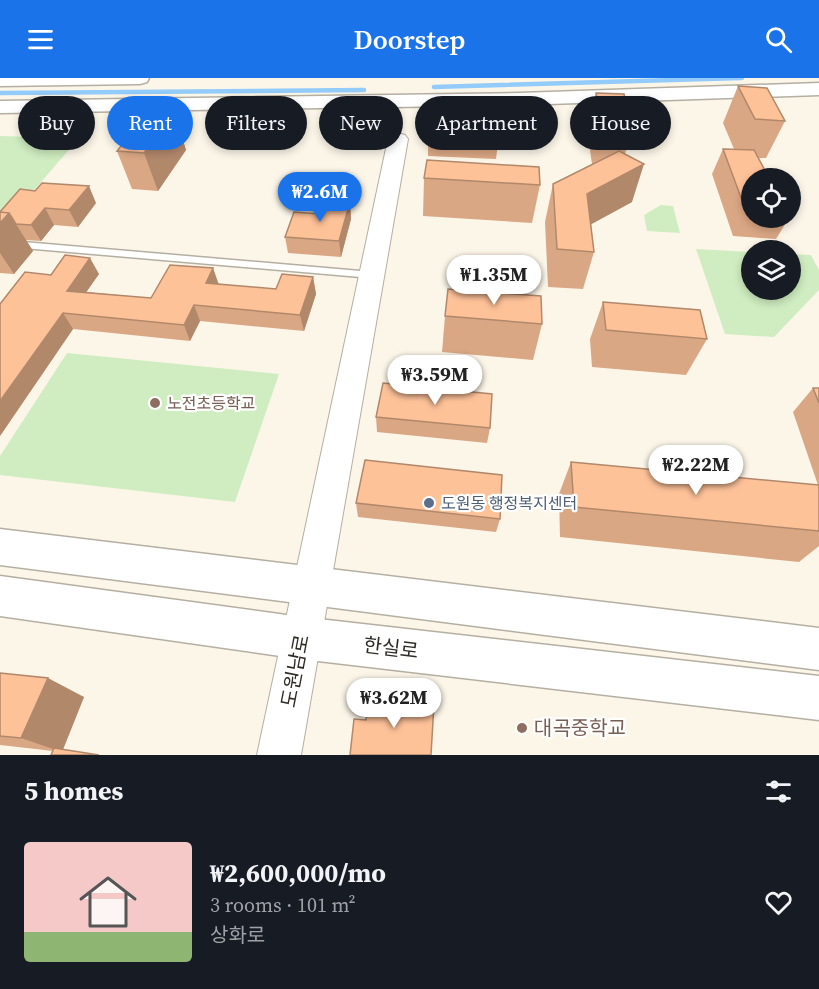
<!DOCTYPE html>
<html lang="en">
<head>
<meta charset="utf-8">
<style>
	:root { --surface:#171b24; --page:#242831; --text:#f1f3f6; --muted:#9ea1a6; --line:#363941; --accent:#1a73e8 }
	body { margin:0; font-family:"Source Serif 4","Noto Sans KR",serif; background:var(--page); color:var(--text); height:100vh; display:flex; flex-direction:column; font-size:22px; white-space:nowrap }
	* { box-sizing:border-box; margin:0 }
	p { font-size:20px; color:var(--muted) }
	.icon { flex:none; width:33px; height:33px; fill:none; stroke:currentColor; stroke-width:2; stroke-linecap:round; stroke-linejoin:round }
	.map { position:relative; height:677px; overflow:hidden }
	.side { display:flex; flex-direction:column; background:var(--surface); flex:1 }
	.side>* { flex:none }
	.banner { position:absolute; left:18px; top:18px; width:783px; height:54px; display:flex; gap:12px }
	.buttons { position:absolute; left:741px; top:90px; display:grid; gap:12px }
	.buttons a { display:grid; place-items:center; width:60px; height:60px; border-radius:50%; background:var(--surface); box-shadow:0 3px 9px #0003; font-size:30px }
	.price { position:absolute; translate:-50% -51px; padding:0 14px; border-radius:21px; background:#fff; color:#222; font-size:20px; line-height:39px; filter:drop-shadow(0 2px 3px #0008) }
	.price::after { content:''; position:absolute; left:50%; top:36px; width:18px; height:14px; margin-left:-9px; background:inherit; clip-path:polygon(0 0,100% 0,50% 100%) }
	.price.current { background:var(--accent); color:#fff }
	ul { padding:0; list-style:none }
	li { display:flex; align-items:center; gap:18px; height:150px; padding:0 24px }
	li+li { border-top:2px solid var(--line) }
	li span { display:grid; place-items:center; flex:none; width:168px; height:120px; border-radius:6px; color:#555 }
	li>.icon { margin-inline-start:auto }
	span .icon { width:72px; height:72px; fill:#fffc; stroke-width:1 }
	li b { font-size:26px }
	h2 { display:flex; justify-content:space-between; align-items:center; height:72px; padding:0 24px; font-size:26px }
	.pill { padding:0 21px; border-radius:27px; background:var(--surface); box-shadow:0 3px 9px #0003; font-size:21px; line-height:54px }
	.pill.current { background:var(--accent); color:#fff }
	header { display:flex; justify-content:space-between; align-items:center; height:78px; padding:0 24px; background:var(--accent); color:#fff; font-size:27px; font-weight:600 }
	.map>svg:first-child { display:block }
	.green { fill:#cfedc0 }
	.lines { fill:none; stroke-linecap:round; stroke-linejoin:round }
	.stream { stroke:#93cbfa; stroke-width:4.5 }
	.service-casing { stroke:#b4afa2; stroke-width:3 }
	.tertiary-casing { stroke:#b4afa2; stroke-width:2 }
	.secondary-casing { stroke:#b4afa2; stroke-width:3 }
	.service { fill:#fff; fill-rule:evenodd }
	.tertiary { fill:#fff; fill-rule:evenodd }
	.secondary { fill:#fff; fill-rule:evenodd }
	.wall { fill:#daa784 }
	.shaded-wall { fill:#b2886b }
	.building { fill:#fec299; stroke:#b2886b; stroke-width:1.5 }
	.education-dot { fill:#8d6e63; stroke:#fff; stroke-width:2 }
	.service-dot { fill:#5c6f8a; stroke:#fff; stroke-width:2 }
	.labels { text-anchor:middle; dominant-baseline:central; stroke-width:4.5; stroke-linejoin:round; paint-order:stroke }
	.education-label { font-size:16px; fill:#785e54; stroke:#fff; text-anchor:start }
	.service-label { font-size:16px; fill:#4e5e75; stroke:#fff; text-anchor:start }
	.near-street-label { font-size:20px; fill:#2e2b26; stroke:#fff }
	.near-education-label { font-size:20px; fill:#785e54; stroke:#fff; text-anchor:start }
</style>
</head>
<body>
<header><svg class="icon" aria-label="menu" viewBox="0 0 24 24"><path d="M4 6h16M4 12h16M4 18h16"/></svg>Doorstep<svg class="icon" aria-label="search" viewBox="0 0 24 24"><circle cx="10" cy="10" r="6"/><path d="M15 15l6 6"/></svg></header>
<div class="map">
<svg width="819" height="677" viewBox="0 0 819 677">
	<rect width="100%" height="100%" fill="#fcf6e9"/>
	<!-- green -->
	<path class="green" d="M0,58l79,2 -75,87h-4z
		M661,127l12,1 7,27 -33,-2 -3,-16z
		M696,171l55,3 1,38h38l1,-36 20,1 8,15v20l-45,47 -49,-3z
		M67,275l212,21 -44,128 -235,-27v-19z"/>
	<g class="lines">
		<!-- stream -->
		<path class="stream" d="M434,9l308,-9
			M0,15l364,-3"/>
		<!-- service casing -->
		<g class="service-casing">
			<path id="service" d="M0,162l372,32 5,3 -5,3 -372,-32z"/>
		</g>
		<!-- tertiary casing -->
		<g class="tertiary-casing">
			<path id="tertiary" d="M398,55l7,2 3,4 -107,616h-44l131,-616 3,-4z"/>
		</g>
		<!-- secondary casing -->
		<g class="secondary-casing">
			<path id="secondary" d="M0,0h149l-2,4 -7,2 -140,2z
				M819,5v12l-300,10 -519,8v-12l519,-8z
				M0,451l819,99v42l-819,-105z
				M0,498l301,41 518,59v44l-518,-61 -301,-43z"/>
		</g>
		<!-- service -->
		<use href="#service" class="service"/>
		<!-- tertiary -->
		<use href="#tertiary" class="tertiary"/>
		<!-- secondary -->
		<use href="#secondary" class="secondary"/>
	</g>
	<!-- wall -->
	<path class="wall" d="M738,8l47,35 -19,37h-8l-6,20v40h37l-13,21 -43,-3 -21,-62 11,-25h11l-11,-26z
		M596,15l36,35 -7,26 7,48 -41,22 3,28 -11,37 -35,-2 -3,-65 8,-38 39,-20 -5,-34z
		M174,35l12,37 -28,41 -26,-2 -15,-38z
		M428,62l70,3 -2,16 -68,-3z
		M424,100l116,7 -8,38 -109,-7z
		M350,124l1,17 -10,38 -53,-4 -3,-16 35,-23z
		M96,125l-18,24 -24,-2 -13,16 -15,-1 7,11 -19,23 -14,-1v-62z
		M213,190l5,16 58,5 37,-12 3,17 -12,37 -104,-10 -10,20 -117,-12 -73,107 51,-161 48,-1 -13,18 65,6z
		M603,224l104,37 -21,36 -94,-8 -2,-28z
		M445,238l97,8 -9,36 -91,-8z
		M813,310h6v158l-20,16 -239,-25 -1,-43 12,-32 247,23 -25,-73z
		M376,339l114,11 -3,15 -110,-11z
		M356,425l144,16 -4,13 -138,-15z
		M0,595l84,24 -21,52 -10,2 -53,-6z"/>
	<!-- shaded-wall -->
	<path class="shaded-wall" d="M174,35l12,37 -28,41 -14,-38z
		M644,86l-12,38 -55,30 10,-38z
		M89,108l7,17 -18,24 -9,-17z
		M350,124l1,17 -10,38 -2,-16z
		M45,130l9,17 -13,16 -10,-16z
		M9,135l24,38 -19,23 -14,-21v-30z
		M90,180l9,16 -23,33 -9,-16z
		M213,190l6,17 -13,-2z
		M313,199l3,17 -12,37 -4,-16z
		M194,227l6,16 -10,20 -6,-16z
		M63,235l10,16 -73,107v-35z
		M48,600l36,19 -22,55 -41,-14z"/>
	<!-- building -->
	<path class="building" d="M738,8l29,2 18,33 -30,-2z
		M596,15l28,1 8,34 -30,-1z
		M149,33l25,2 -30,40 -27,-2z
		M432,38l67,3 -1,24 -70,-3z
		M723,71l31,1 15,28h-17v33h-6z
		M619,73l25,13 -57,30 7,58 -37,-3 -4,-65z
		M427,82l112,7 1,18 -116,-7z
		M42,105l47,3 -20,24 -24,-2 -14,17 -15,-1 -7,-11 -9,-1 20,-23 15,2z
		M324,123l26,1 -11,39 -54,-4 9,-25 26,2z
		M0,134l9,1 -9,10z
		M65,177l25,3 -23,33 84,7 19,-33 43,3 -7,15 70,6 6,-15 31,3 -13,38 -106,-10 -10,20 -121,-12 -63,88v-97l25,-32 26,3z
		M448,211l93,7 1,28 -97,-8z
		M603,224l97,8 7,29 -101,-9z
		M383,305l109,11 -2,34 -114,-11z
		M813,310h6v15z
		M365,382l137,15 -2,44 -144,-16z
		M571,384l248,23v46l-245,-24z
		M0,595l48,5 -27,60 -21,-2z
		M368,621l66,5 -3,51h-81l4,-36 12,1z
		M54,670l45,7h-48z"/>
	<!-- markers -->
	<g class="education-dot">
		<circle cx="155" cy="325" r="6"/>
		<circle cx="522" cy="650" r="6"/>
	</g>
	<circle class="service-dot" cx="429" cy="425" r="6"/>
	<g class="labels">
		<!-- education labels -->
		<g class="education-label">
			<text x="167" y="325">노전초등학교</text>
		</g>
		<!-- service labels -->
		<g class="service-label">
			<text x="441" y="425">도원동 행정복지센터</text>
		</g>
		<!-- near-street labels -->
		<g class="near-street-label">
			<text transform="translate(391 570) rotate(7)">한실로</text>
			<text transform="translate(295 593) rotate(-79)">도원남로</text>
		</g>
		<!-- near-education labels -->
		<g class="near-education-label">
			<text x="534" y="650">대곡중학교</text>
		</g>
	</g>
</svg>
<div class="buttons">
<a><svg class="icon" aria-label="locate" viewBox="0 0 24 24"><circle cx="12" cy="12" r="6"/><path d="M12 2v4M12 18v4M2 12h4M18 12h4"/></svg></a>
<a><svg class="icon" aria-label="layers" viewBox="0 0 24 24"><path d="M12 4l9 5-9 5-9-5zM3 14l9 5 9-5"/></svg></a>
</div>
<b class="price current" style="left:320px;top:145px">₩2.6M</b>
<b class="price" style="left:494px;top:228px">₩1.35M</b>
<b class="price" style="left:435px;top:328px">₩3.59M</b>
<b class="price" style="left:696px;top:418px">₩2.22M</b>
<b class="price" style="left:394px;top:651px">₩3.62M</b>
<div class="banner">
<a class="pill">Buy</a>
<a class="pill current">Rent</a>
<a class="pill">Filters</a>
<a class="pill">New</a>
<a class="pill">Apartment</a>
<a class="pill">House</a>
</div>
</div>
<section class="side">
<h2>5 homes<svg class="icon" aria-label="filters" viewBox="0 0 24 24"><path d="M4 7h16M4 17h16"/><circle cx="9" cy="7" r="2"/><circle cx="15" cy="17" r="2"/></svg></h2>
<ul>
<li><span style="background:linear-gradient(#f6c9c9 75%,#8fb573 0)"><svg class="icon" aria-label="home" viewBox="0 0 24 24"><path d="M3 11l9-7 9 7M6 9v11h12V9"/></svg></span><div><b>₩2,600,000/mo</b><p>3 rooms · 101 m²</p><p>상화로</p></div><svg class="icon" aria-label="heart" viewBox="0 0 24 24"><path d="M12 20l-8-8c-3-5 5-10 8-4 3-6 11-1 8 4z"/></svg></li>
</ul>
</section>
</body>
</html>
